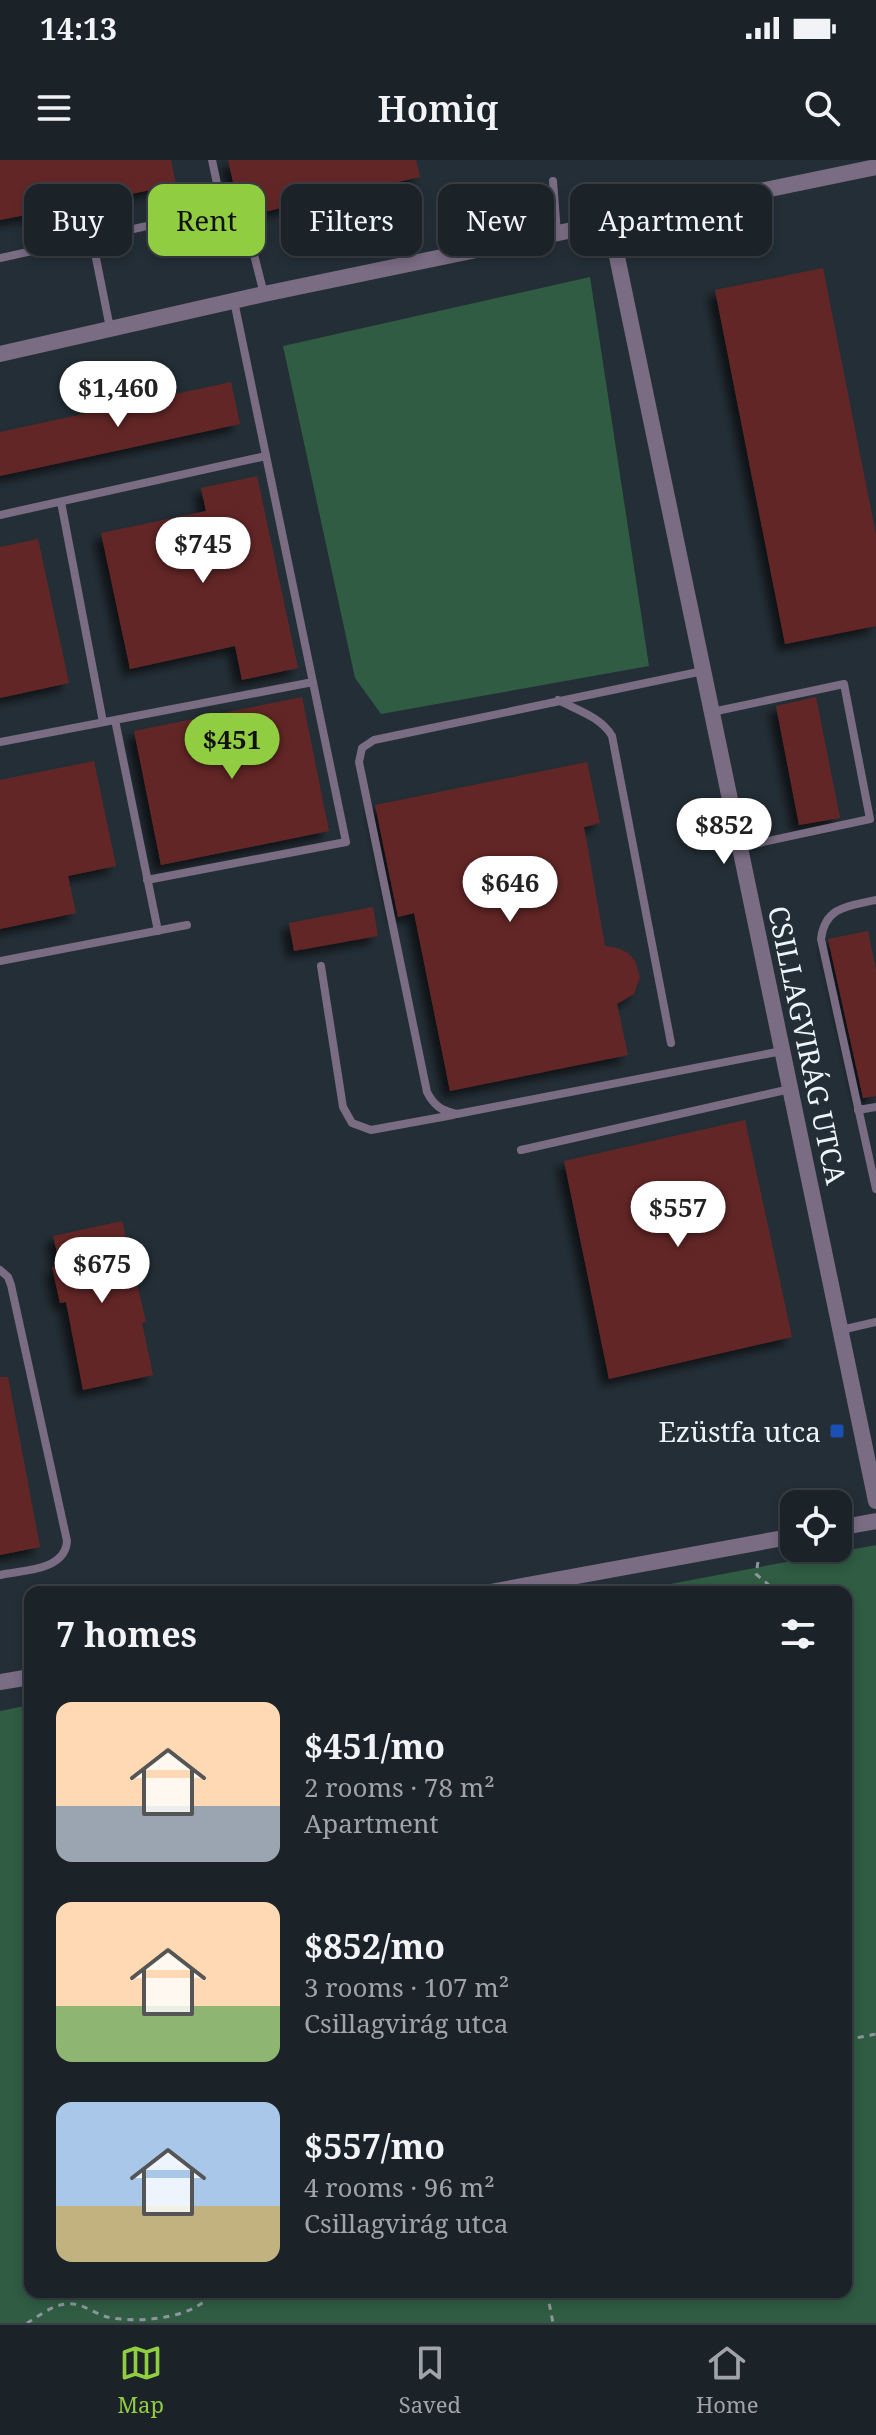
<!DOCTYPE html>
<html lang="en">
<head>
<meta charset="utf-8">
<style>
	:root { --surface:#1b2228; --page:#282f34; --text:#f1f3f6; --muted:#a0a4a8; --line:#393f45; --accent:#90cd41 }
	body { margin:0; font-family:"Noto Serif",serif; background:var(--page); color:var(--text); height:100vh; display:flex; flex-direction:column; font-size:30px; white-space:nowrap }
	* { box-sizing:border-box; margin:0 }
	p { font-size:26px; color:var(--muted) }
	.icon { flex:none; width:44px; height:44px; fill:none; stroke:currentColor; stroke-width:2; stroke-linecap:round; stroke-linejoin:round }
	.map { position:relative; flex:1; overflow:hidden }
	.details { position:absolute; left:24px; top:1426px; width:828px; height:712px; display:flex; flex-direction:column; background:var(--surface); border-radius:16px; box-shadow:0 4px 12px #0003,0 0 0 2px var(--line) }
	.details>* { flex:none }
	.top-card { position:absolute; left:24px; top:24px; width:828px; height:72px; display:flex; gap:16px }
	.controls { position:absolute; left:780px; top:1330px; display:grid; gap:16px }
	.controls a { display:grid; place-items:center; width:72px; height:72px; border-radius:16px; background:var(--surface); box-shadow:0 4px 12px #0003,0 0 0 2px var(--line); font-size:40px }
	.price { position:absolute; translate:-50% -68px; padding:0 18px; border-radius:28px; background:#fff; color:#222; font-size:26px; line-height:52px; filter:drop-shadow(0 2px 4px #0008) }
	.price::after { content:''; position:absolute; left:50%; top:48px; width:24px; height:18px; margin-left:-12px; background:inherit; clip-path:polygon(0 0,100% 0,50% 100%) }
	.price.current { background:var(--accent); color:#111 }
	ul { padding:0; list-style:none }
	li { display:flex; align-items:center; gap:24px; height:200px; padding:0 32px }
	li span { display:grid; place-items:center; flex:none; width:224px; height:160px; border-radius:16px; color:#555 }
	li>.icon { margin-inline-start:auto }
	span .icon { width:96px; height:96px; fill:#fffc; stroke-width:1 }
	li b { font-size:34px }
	h2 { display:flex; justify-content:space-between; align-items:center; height:96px; padding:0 32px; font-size:34px }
	.tag { padding:0 28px; border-radius:16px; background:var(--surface); box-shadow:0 4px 12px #0003,0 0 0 2px var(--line); font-size:28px; line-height:72px }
	.tag.current { background:var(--accent); color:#111 }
	.status { display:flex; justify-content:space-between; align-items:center; height:56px; padding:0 40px; background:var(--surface); direction:ltr }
	.status svg { height:22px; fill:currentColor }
	header { display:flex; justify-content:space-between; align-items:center; height:104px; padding:0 32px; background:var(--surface); font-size:36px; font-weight:600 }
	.tabs { display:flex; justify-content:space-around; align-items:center; height:112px; border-top:2px solid var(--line); background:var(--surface); font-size:22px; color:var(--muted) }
	.tabs a { display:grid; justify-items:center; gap:4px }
	.tabs .current { color:var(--accent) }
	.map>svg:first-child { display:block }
	.green { fill:#2f5c43 }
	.building { fill:#632827; filter:url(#shadow) }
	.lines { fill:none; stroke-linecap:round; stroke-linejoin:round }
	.path { stroke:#8d969c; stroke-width:3; stroke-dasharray:6 6; stroke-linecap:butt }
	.service { stroke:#7a6c83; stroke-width:8 }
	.minor { stroke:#7a6c83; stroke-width:16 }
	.transit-dot { fill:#1a4fb4; stroke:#242e36; stroke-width:3 }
	.labels { text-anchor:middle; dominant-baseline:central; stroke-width:7; stroke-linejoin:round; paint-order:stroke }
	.street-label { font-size:28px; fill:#edf4f9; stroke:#242e36 }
	.poi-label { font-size:28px; fill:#edf4f9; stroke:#242e36; text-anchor:end }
</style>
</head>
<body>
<div class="status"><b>14:13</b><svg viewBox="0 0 49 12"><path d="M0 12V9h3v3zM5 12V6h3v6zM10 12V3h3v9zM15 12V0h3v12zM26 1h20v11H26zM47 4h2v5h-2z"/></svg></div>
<header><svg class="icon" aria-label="menu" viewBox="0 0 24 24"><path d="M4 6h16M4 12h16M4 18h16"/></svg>Homiq<svg class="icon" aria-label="search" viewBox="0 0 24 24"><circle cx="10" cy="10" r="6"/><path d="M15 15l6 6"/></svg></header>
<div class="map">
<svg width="876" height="2163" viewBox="0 0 876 2163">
	<defs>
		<filter id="shadow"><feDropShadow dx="-7" dy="7" stdDeviation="4" flood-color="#0009"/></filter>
	</defs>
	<rect width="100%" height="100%" fill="#242e36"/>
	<!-- green -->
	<path class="green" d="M590,117l59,389 -268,48 -26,-36 -72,-332z
		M876,1385v778h-876v-612l30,-6v587h816v-700h-218z"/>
	<!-- building -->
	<path class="building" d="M0,0h171l5,25 -176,35z
		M228,0h188l4,17 -179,40z
		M823,108l53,267v91l-91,18 -70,-354z
		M231,222l9,42 -240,52v-44z
		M257,316l41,192 -56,12 -7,-34 -105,23 -29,-136 105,-22 -5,-23z
		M38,379l31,144 -69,15v-151z
		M302,537l27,134 -168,34 -27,-134z
		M816,537l24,121 -41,7 -23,-119z
		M94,601l22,105 -48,10 8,37 -76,16v-149z
		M587,602l13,61 -16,4 21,119 13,2 10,5 7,8 5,16 -6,17 -17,10 11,51 -178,36 -36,-178 -16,4 -23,-112z
		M373,747l5,29 -84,15 -5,-28z
		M868,771l8,40v125l-13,2 -35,-159z
		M745,960l47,217 -183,42 -45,-218z
		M122,1061l24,101 -4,1 11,52 -70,15 -17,-88 -6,1 -8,-36 8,-2 -7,-29z
		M0,1217h8l32,170 -40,8z"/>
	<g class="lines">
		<!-- path -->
		<path class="path" d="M758,1402l-2,12 21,18
			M846,1880l30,-6
			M547,2132l6,31
			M27,2163c12,-7 25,-18 39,-19 15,-2 27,9 41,13 28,6 79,3 101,-19l-1,-4 -4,-2"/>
		<!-- service -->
		<path class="service" d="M212,0l7,33 10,23 22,27 13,51
			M553,21l4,52
			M92,78l18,90
			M0,98l170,-37
			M61,342l42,220
			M0,355l266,-59
			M703,511l-329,69 -12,8 -3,14 68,330c7,14 15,19 30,22l325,-63
			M558,540c19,10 43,17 54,36l59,307
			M712,552l132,-28 26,135 -130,28
			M115,560l43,211
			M0,582l313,-60
			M147,720l199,-38 -112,-541
			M876,740c-27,6 -51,6 -55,39l55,250
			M0,801l187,-36
			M321,806l22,141 9,16 19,7 82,-15
			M858,950l18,-3
			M521,990l269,-61
			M0,1110l8,7 3,8 56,256c-2,30 -44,29 -67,34
			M841,1170l35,-8"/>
		<!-- minor -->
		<path class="minor" d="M610,63l266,1278
			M0,194l264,-60 612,-127
			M838,1368l38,-7
			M490,1432l304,-56
			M0,1522l30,-5"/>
	</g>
	<!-- markers -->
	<rect class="transit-dot" x="829" y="1263" width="16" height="16" rx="4"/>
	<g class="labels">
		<!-- street labels -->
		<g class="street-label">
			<text transform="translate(808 885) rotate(78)">CSILLAGVIRÁG UTCA</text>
		</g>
		<!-- poi labels -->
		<g class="poi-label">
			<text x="821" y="1271">Ezüstfa utca</text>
		</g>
	</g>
</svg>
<div class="controls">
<a><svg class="icon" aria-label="locate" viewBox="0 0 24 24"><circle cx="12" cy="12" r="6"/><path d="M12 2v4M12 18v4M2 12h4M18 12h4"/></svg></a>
</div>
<b class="price" style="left:118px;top:269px">$1,460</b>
<b class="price" style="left:203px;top:425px">$745</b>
<b class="price current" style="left:232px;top:621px">$451</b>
<b class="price" style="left:724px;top:706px">$852</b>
<b class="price" style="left:510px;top:764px">$646</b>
<b class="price" style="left:678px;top:1089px">$557</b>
<b class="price" style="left:102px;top:1145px">$675</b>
<div class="top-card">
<a class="tag">Buy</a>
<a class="tag current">Rent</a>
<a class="tag">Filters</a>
<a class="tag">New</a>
<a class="tag">Apartment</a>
</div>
<section class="details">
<h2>7 homes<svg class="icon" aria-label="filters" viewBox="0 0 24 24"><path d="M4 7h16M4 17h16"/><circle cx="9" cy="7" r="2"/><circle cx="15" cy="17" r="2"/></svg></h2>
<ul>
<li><span style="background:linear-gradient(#ffd9b3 65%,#9aa5b1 0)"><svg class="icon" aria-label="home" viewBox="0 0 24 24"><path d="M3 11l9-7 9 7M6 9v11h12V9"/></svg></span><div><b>$451/mo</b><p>2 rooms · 78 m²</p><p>Apartment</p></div></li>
<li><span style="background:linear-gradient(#ffd9b3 65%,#8fb573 0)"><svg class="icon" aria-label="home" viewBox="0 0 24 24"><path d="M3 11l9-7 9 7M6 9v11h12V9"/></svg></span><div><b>$852/mo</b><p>3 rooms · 107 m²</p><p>Csillagvirág utca</p></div></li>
<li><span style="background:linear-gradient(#a9c7e8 65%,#c2b280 0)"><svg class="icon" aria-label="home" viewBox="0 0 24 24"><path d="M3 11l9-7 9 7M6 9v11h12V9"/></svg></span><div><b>$557/mo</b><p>4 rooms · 96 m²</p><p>Csillagvirág utca</p></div></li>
</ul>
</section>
</div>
<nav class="tabs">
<a class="current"><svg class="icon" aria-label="map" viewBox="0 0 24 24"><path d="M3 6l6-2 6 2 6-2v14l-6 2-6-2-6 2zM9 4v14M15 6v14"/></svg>Map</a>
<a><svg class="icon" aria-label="saved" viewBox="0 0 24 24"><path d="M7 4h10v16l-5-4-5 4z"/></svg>Saved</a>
<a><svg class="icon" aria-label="home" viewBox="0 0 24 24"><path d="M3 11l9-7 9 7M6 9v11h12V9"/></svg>Home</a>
</nav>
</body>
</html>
